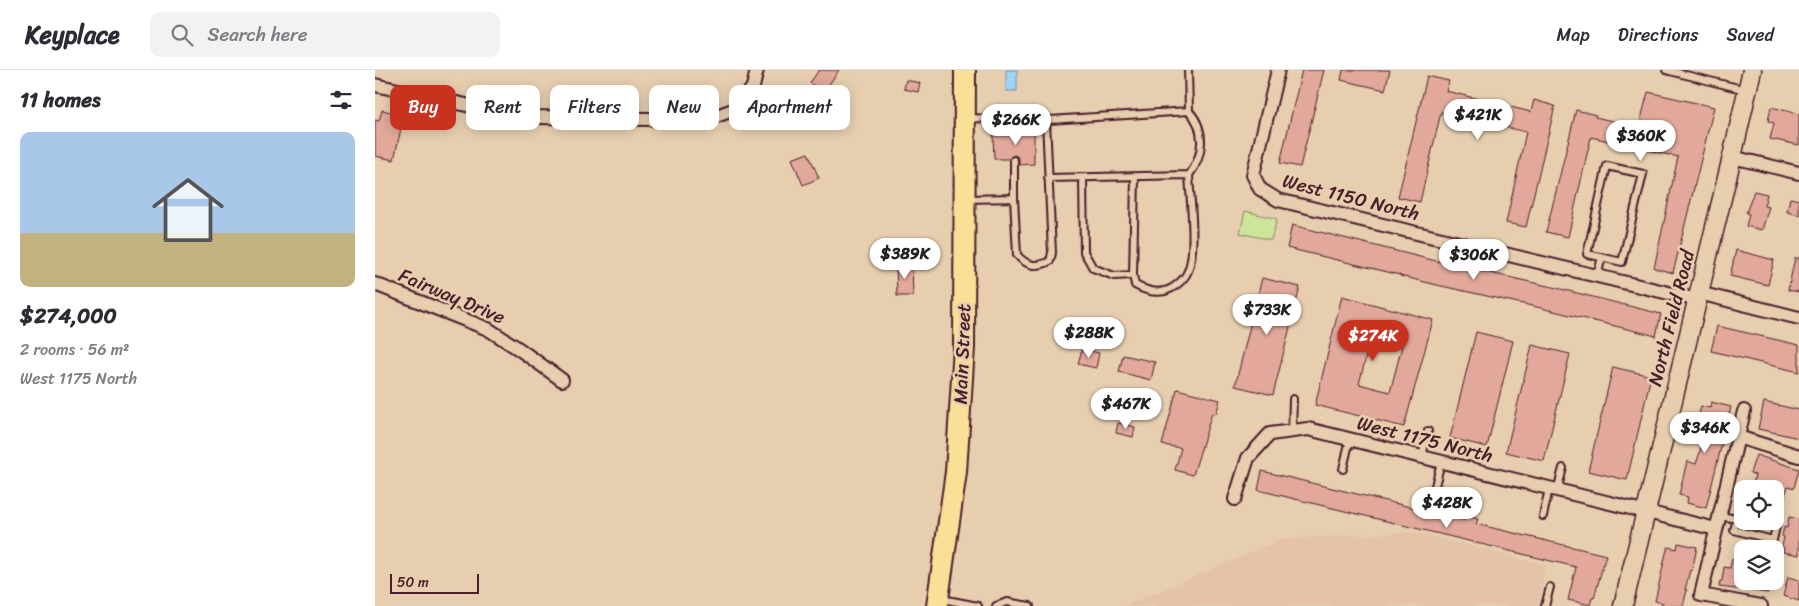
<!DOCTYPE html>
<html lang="en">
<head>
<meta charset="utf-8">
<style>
	:root { --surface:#fff; --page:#f2f2f3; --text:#2b2b33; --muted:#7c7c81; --line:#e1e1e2; --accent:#c8321e }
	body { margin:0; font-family:Sriracha,sans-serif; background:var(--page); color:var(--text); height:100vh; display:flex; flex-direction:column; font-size:19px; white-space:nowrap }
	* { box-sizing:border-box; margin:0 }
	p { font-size:16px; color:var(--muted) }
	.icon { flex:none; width:28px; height:28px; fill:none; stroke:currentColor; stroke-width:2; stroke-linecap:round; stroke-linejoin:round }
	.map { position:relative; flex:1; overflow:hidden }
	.side { display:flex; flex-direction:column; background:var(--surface); width:375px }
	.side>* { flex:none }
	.guide { position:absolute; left:15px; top:15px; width:475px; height:45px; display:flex; gap:10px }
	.tools { position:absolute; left:1359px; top:410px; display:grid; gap:10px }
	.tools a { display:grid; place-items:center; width:50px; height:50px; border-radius:10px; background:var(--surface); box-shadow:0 2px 12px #0003; font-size:25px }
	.scale { position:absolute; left:15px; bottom:12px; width:89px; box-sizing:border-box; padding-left:5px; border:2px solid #4a1f2b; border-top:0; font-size:14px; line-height:18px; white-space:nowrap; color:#4a1f2b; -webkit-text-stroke:4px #e7ceaf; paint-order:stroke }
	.price { position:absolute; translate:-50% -42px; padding:0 11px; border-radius:18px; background:#fff; color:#222; font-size:16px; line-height:32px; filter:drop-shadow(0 1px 2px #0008) }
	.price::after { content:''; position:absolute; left:50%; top:30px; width:15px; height:11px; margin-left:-8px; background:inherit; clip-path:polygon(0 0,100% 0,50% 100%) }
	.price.active { background:var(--accent); color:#fff }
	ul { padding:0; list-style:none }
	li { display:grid; align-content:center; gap:10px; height:265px; padding:0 20px }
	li+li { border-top:1px solid var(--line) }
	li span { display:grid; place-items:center; height:155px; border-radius:10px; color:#555 }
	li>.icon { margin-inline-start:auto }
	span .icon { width:90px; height:90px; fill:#fffc; stroke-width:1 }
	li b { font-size:21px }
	h2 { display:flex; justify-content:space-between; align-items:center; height:60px; padding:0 20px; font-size:21px }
	.tag { padding:0 18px; border-radius:10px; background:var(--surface); box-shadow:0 2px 12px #0003; font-size:18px; line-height:45px }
	.tag.active { background:var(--accent); color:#fff }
	header { display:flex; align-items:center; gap:30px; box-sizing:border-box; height:70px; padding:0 25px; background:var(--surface); border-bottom:1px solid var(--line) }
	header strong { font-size:24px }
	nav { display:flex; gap:28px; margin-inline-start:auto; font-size:18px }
	.search { width:350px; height:45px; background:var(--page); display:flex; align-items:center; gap:12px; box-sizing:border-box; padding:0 18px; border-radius:10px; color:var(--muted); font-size:19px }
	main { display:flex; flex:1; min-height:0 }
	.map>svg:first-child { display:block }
	.built { fill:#e5c3a9 }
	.green { fill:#cce59b; stroke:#8b8263 }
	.water { fill:#9ad5fa; stroke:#7a8ca7 }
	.building { fill:#e1a89b; stroke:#4a1f2b; fill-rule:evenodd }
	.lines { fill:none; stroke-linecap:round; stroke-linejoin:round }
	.lane-casing { stroke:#4a1f2b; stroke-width:10 }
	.street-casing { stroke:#4a1f2b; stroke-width:16 }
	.secondary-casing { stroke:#4a1f2b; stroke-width:21 }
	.primary-casing { stroke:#4a1f2b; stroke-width:24 }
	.lane { stroke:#e7ceaf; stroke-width:6 }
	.street { stroke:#e7ceaf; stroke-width:12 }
	.secondary { stroke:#e7ceaf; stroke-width:18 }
	.primary { stroke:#fadf96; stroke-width:20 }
	.labels { text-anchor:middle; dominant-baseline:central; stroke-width:5; stroke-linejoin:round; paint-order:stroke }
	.street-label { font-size:19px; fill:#4a1f2b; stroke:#e7ceaf }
</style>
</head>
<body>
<header>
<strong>Keyplace</strong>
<div class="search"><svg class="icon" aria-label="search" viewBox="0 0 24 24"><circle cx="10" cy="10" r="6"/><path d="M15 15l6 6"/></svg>Search here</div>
<nav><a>Map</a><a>Directions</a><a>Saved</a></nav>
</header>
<main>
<section class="side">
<h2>11 homes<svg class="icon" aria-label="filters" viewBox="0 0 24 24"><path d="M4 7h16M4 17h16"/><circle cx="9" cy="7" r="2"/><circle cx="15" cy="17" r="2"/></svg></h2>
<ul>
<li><span style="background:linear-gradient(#a9c7e8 65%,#c2b280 0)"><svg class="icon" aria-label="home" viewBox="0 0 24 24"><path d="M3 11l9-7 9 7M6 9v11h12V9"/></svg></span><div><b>$274,000</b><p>2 rooms · 56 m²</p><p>West 1175 North</p></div></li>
</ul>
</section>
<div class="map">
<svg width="1424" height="536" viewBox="0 0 1424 536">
	<rect width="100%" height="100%" fill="#e7ceaf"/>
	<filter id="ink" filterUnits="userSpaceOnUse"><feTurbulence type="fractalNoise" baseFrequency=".02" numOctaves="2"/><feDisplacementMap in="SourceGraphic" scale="10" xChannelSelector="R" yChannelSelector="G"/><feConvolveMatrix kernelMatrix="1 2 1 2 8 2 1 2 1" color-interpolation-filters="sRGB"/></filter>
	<g filter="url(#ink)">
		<!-- built -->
		<path class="built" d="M1039,462l132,33 -7,41h-414l158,-67z"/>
		<!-- green -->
		<path class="green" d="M870,141l32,8 -6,21 -31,-7z"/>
		<!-- water -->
		<path class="water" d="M631,0h11v21h-11z"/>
		<!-- building -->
		<path class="building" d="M444,0h20l-15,22 -14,-9z
			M927,0h22l-24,97 -20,-4z
			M968,0h47l-5,20 -44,-10z
			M1052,6l22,5 -3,10 85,21 3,-12 21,6 -29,121 -20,-4 20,-91 -85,-20 -21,90 -22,-5z
			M531,10l14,3 -2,9 -14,-3z
			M1273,22l66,15 -41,166 -19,-5 24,-111 -87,-20 -23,100 -22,-5 30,-122 20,5 -1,2 44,10z
			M1396,37l28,7v31l-29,-6 4,-16 -6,-2z
			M7,40l22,5 -10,45 -19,-4v-36l4,1z
			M643,58h16v36l-15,1v-7l-5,-3 -5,4h-15l-1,-24h25z
			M433,83l11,25 -16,7 -11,-26z
			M1379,121l13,3 -3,12 5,1 -7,23 -16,-4 3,-12 -3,-1z
			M1415,128l9,2v15l-12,-3z
			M917,155l140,35 125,28 104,26 -5,22 -115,-28 -104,-23 -37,-9v-1l-113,-27z
			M1361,180l38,10 -6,25 -38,-9z
			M1420,188h4v34l-11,-2z
			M537,194l1,32h-16l-1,-31z
			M887,208l38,9 -27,108 -38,-9z
			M967,226l91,24 -29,107 -89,-22zM996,268l31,8 -12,46 -31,-8z
			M1342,256l82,19v27l-88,-21z
			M1101,262l37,9 -26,106 -37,-9z
			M1157,275l38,9 -26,107 -38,-9z
			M707,279l17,4 -3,15 -18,-4z
			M748,285l32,7 -4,18 -32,-8z
			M1238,297l38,9 -24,104 -39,-9z
			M802,319l43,11 -4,14 -4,-1 -19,62 -18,-5 6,-22 -19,-3z
			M1336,332l20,5 -25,101 -19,-5 1,-6 -9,-2 8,-34 9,3 4,-12 2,-11 -9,-2 8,-33 9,2z
			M1389,332l35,8v28l-41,-9z
			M743,353l17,4 -2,10 -17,-4z
			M1381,385l43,14 -5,19 -6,-2 -3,9 -10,-3v-3h-9l-13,-4 2,-10 -5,-2z
			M887,401l202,49 1,-4 13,3 -2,5 130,31 -12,43h-2l-2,7 -22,-5 8,-33 -318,-77z
			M1414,447l10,2v36l-16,-3 1,-4 -2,-1 2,-10 -2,-1 2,-9 3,1z
			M1303,473l19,4 -5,24 -2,-1 -5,20h2l-4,16h-21l1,-3 -8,-2 11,-48 2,-6 9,2z
			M1357,489l11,1v21h27l-2,12 -49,-6 1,-6h2l2,-14 6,1z
			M1413,507l11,3v21l-16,-5z"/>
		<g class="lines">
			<!-- lane casing -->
			<g class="lane-casing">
				<path id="lane" d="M1291,0l80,20
					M591,48l83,2 140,-9 -1,-41
					M639,90v38
					M1232,96l36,8 -21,88 -35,-8z
					M673,108l141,-3c15,-19 17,-46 0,-64
					M708,108l1,74 9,16 21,8 19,-1 2,-98
					M591,129l48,-1 3,57c10,11 19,13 33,6l2,-8 -6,-133
					M758,205l2,10c11,6 25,10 37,3 5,-3 10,-7 14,-13 12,-19 4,-77 3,-100
					M1222,206l5,-19
					M917,361l1,-32
					M1047,387l6,-26
					M968,399l7,-30
					M1059,420l7,-28
					M1182,421l6,-23
					M1368,439l-3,-1 -6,22 39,10 5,-22 -3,-1
					M1168,446l6,-27
					M1345,446l17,3
					M567,529l36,7
					M621,536l11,-4 23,4
					M1170,536l5,-19"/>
			</g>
			<!-- street casing -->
			<g class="street-casing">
				<path id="street" d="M903,0l-25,105 7,14 18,11 420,100
					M0,15l123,27 39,5 169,3 32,-12 15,-21 4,-17
					M1357,87l67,16
					M0,214l113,45 31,20 43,31
					M1324,223l100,25
					M1369,341l-43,184 60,11
					M1363,367l61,19
					M860,429l13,-41 22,-24 38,-5 408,100"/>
			</g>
			<!-- secondary casing -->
			<g class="secondary-casing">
				<path id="secondary" d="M1248,536l109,-449 20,-87"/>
			</g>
			<!-- primary casing -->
			<g class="primary-casing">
				<path id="primary" d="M562,536l19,-134 8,-125 1,-277"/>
			</g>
			<!-- lane -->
			<use href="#lane" class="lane"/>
			<!-- street -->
			<use href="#street" class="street"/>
			<!-- secondary -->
			<use href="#secondary" class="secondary"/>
			<!-- primary -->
			<use href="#primary" class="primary"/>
		</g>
	</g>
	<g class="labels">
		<!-- street labels -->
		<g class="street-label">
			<text transform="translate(976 127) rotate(14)">West 1150 North</text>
			<text transform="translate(77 226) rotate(23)">Fairway Drive</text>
			<text transform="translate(1296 248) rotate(-76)">North Field Road</text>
			<text transform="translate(587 284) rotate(-88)">Main Street</text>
			<text transform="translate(1050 369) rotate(14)">West 1175 North</text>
		</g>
	</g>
</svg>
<div class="tools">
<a><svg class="icon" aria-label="locate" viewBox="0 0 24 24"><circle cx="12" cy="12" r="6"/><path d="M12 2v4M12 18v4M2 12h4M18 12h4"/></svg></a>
<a><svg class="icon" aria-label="layers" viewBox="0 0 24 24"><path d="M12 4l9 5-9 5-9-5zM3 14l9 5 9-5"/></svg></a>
</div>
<div class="scale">50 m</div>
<b class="price" style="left:1103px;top:71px">$421K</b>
<b class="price" style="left:641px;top:76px">$266K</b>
<b class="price" style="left:1266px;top:92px">$360K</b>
<b class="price" style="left:530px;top:210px">$389K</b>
<b class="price" style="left:1099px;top:211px">$306K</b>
<b class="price" style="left:892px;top:266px">$733K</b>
<b class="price" style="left:714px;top:289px">$288K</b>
<b class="price active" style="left:998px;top:292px">$274K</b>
<b class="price" style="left:751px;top:360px">$467K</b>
<b class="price" style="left:1330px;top:384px">$346K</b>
<b class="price" style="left:1072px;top:459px">$428K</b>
<div class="guide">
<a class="tag active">Buy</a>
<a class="tag">Rent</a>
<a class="tag">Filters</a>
<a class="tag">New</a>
<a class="tag">Apartment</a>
</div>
</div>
</main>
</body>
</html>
